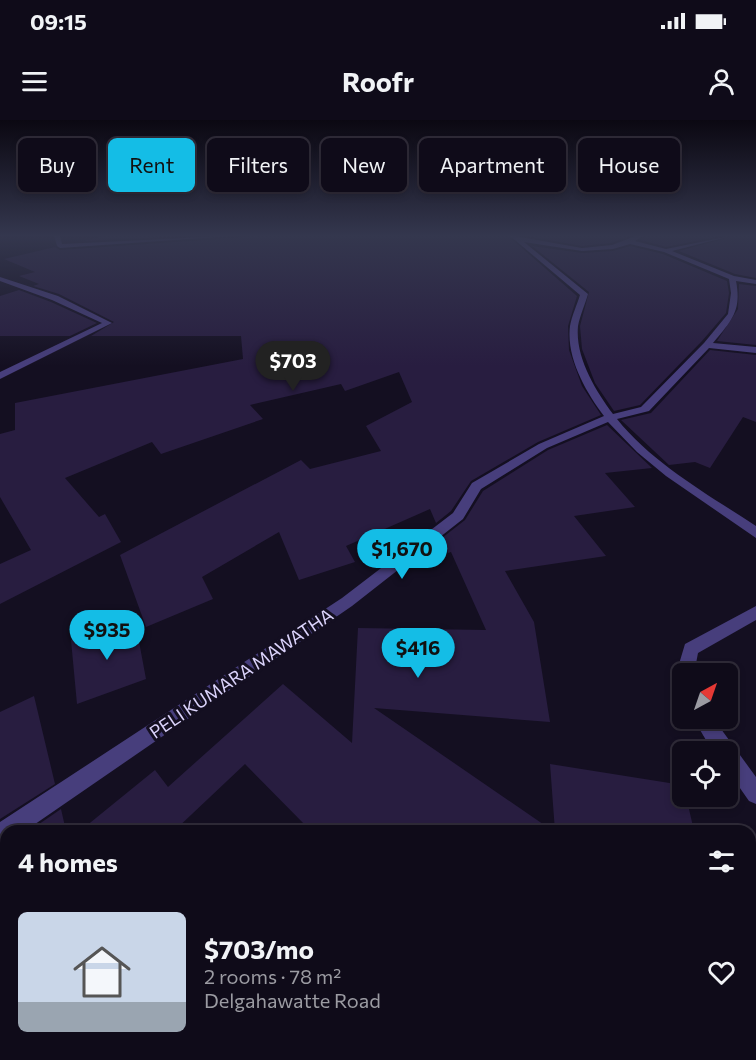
<!DOCTYPE html>
<html lang="en">
<head>
<meta charset="utf-8">
<style>
	:root { --surface:#0f0b19; --page:#1d1926; --text:#f1f3f6; --muted:#9b9ba2; --line:#2f2b38; --accent:#14bde6 }
	body { margin:0; font-family:Commissioner,sans-serif; background:var(--page); color:var(--text); height:100vh; display:flex; flex-direction:column; font-size:22px; white-space:nowrap }
	* { box-sizing:border-box; margin:0 }
	p { font-size:20px; color:var(--muted) }
	.icon { flex:none; width:33px; height:33px; fill:none; stroke:currentColor; stroke-width:2; stroke-linecap:round; stroke-linejoin:round }
	.map { position:relative; flex:1; overflow:hidden }
	.sheet { position:absolute; left:0px; top:705px; width:756px; height:236px; display:flex; flex-direction:column; background:var(--surface); border-radius:18px 18px 0 0; box-shadow:0 3px 9px #0003,0 0 0 2px var(--line) }
	.sheet>* { flex:none }
	.guide { position:absolute; left:18px; top:18px; width:720px; height:54px; display:flex; gap:12px }
	.needle { width:39px; rotate:40deg }
	.fabs { position:absolute; left:672px; top:543px; display:grid; gap:12px }
	.fabs a { display:grid; place-items:center; width:66px; height:66px; border-radius:9px; background:var(--surface); box-shadow:0 3px 9px #0003,0 0 0 2px var(--line); font-size:30px }
	.price { position:absolute; translate:-50% -51px; padding:0 14px; border-radius:21px; background:var(--accent); color:#111; font-size:20px; line-height:39px; filter:drop-shadow(0 2px 3px #0008) }
	.price::after { content:''; position:absolute; left:50%; top:36px; width:18px; height:14px; margin-left:-9px; background:inherit; clip-path:polygon(0 0,100% 0,50% 100%) }
	.price.selected { background:#222; color:#fff }
	ul { padding:0; list-style:none }
	li { display:flex; align-items:center; gap:18px; height:150px; padding:0 18px }
	li+li { border-top:2px solid var(--line) }
	li span { display:grid; place-items:center; flex:none; width:168px; height:120px; border-radius:9px; color:#555 }
	li>.icon { margin-inline-start:auto }
	span .icon { width:72px; height:72px; fill:#fffc; stroke-width:1 }
	li b { font-size:26px }
	h2 { display:flex; justify-content:space-between; align-items:center; height:72px; padding:0 18px; font-size:26px }
	.pill { padding:0 21px; border-radius:9px; background:var(--surface); box-shadow:0 3px 9px #0003,0 0 0 2px var(--line); font-size:21px; line-height:54px }
	.pill.selected { background:var(--accent); color:#111 }
	.status { display:flex; justify-content:space-between; align-items:center; height:42px; padding:0 30px; background:var(--surface); direction:ltr }
	.status svg { height:16px; fill:currentColor }
	header { display:flex; justify-content:space-between; align-items:center; height:78px; padding:0 18px; background:var(--surface); font-size:27px; font-weight:700 }
	.map>svg:first-child { display:block }
	.building { fill:#281d40 }
	.lines { fill:none; stroke-linecap:round; stroke-linejoin:round }
	.minor { fill:#473e7c; fill-rule:evenodd }
	.labels { text-anchor:middle; dominant-baseline:central; stroke-width:6; stroke-linejoin:round; paint-order:stroke }
	.street-label { font-size:18px; fill:#dbd3fb; stroke:#140f21 }
</style>
</head>
<body>
<div class="status"><b>09:15</b><svg viewBox="0 0 49 12"><path d="M0 12V9h3v3zM5 12V6h3v6zM10 12V3h3v9zM15 12V0h3v12zM26 1h20v11H26zM47 4h2v5h-2z"/></svg></div>
<header><svg class="icon" aria-label="menu" viewBox="0 0 24 24"><path d="M4 6h16M4 12h16M4 18h16"/></svg>Roofr<svg class="icon" aria-label="person" viewBox="0 0 24 24"><circle cx="12" cy="8" r="4"/><path d="M4 21q1-7 8-7t8 7"/></svg></header>
<div class="map">
<svg width="756" height="940" viewBox="0 0 756 940">
	<rect width="100%" height="100%" fill="#140f21"/>
	<!-- building -->
	<path class="building" d="M109,115h97l-123,6z
		M248,115h259l70,61 -9,30 1,24 13,36 19,29 -63,27 -67,39 -20,30 -15,12 -6,-14 -84,37 9,16 -56,18 -20,-48 -77,45 11,22 -67,28 -26,-72 181,-95 9,9 71,-18 -15,-25 46,-24 -13,-30 -54,19 -4,-7 -91,21 13,14 -102,35 -9,-12 -87,36 34,39 6,-3 16,28 -121,62v-40l31,-14 -31,-53v-63l15,-4v-27l228,-44 -2,-23h-150l23,-14 -55,-28 -26,-8 6,-2 -20,-8 16,-4 -31,-13 51,-12 5,3 186,-13z
		M520,115h113l-22,8 -29,3z
		M647,115h78l-59,12 -25,-7z
		M737,115h19v43l-21,-4 -56,-23z
		M532,126l50,7 31,-2 17,-5 33,8 64,27 2,12 -3,20 -24,28 -62,64 -26,6 -19,-28 -13,-34 -2,-23 9,-34z
		M739,164l17,2v59l-39,-4 21,-32z
		M19,170l32,12 46,21 -27,13h-70v-40z
		M710,230l46,5v67l-13,-5 -33,51 -15,-6 -26,3 -48,-45 30,-7z
		M607,305l45,43 -47,5 30,34 -61,9 32,40 -101,15 29,51 16,100 -176,-14 179,123h-242l-66,-67 -71,67h-94l75,-61 13,17 115,-103 69,59 6,-115 128,2 -35,-78 -3,1 -6,-15 23,-18 18,-29 65,-41z
		M135,500l11,59 -69,25 -6,-64z
		M34,576l21,88 -55,35v-107z
		M550,644l132,21v11h4l8,35h-139z
		M61,689l5,22h-37z"/>
	<g class="lines">
		<!-- minor -->
		<path class="minor" d="M54,115h6l2,9 184,-9 -186,13 -3,-2z
			M509,115l73,13 30,-3 26,-10h7l-10,6 31,8 69,-14 -63,16 62,25 22,4v4l-20,-3c6,30 -5,40 -23,62l43,4v6l-47,-5 -60,63 -32,8c36,45 92,76 139,107v12l-90,-62 -29,-24 -29,-30 -61,26 -66,41 -18,30 -111,87 -327,225h-19v11l-6,-3v-17l342,-224 111,-85 19,-30 67,-39 65,-28c-18,-24 -38,-58 -34,-90 2,-11 7,-21 10,-31zM524,122l58,9 31,-2 17,-5 34,8 65,27 2,14 -3,21 -24,29 -63,64 -28,7c-18,-24 -38,-57 -35,-88 2,-11 7,-21 10,-32z
			M0,157l58,19 54,27 -112,56v-7l102,-49 -50,-23 -52,-19z
			M756,486v14l-58,33 -4,21h-12v7l-3,-2 -3,-5 9,-30z
			M693,598h20l43,59v27l-7,-3 -21,-30v-19h-15z"/>
	</g>
	<!-- sky -->
	<linearGradient id="sky" x2="0" y2="1"><stop stop-color="#0b0812"/><stop offset="0.47" stop-color="#34374e"/><stop offset="1" stop-color="#34374e" stop-opacity="0"/></linearGradient>
	<rect width="756" height="246" fill="url(#sky)"/>
	<g class="labels">
		<!-- street labels -->
		<g class="street-label">
			<text transform="translate(241 553) rotate(-34)">PELI KUMARA MAWATHA</text>
		</g>
	</g>
</svg>
<div class="fabs">
<a><svg class="needle" viewBox="-14 -14 28 28"><path d="M0-13l5 13h-10z" fill="#e53935"/><path d="M0 13l5-13h-10z" fill="#9b9ba2"/></svg></a>
<a><svg class="icon" aria-label="locate" viewBox="0 0 24 24"><circle cx="12" cy="12" r="6"/><path d="M12 2v4M12 18v4M2 12h4M18 12h4"/></svg></a>
</div>
<b class="price selected" style="left:293px;top:272px">$703</b>
<b class="price" style="left:402px;top:460px">$1,670</b>
<b class="price" style="left:107px;top:541px">$935</b>
<b class="price" style="left:418px;top:559px">$416</b>
<div class="guide">
<a class="pill">Buy</a>
<a class="pill selected">Rent</a>
<a class="pill">Filters</a>
<a class="pill">New</a>
<a class="pill">Apartment</a>
<a class="pill">House</a>
</div>
<section class="sheet">
<h2>4 homes<svg class="icon" aria-label="filters" viewBox="0 0 24 24"><path d="M4 7h16M4 17h16"/><circle cx="9" cy="7" r="2"/><circle cx="15" cy="17" r="2"/></svg></h2>
<ul>
<li><span style="background:linear-gradient(#c9d6e8 75%,#9aa5b1 0)"><svg class="icon" aria-label="home" viewBox="0 0 24 24"><path d="M3 11l9-7 9 7M6 9v11h12V9"/></svg></span><div><b>$703/mo</b><p>2 rooms · 78 m²</p><p>Delgahawatte Road</p></div><svg class="icon" aria-label="heart" viewBox="0 0 24 24"><path d="M12 20l-8-8c-3-5 5-10 8-4 3-6 11-1 8 4z"/></svg></li>
</ul>
</section>
</div>
</body>
</html>
